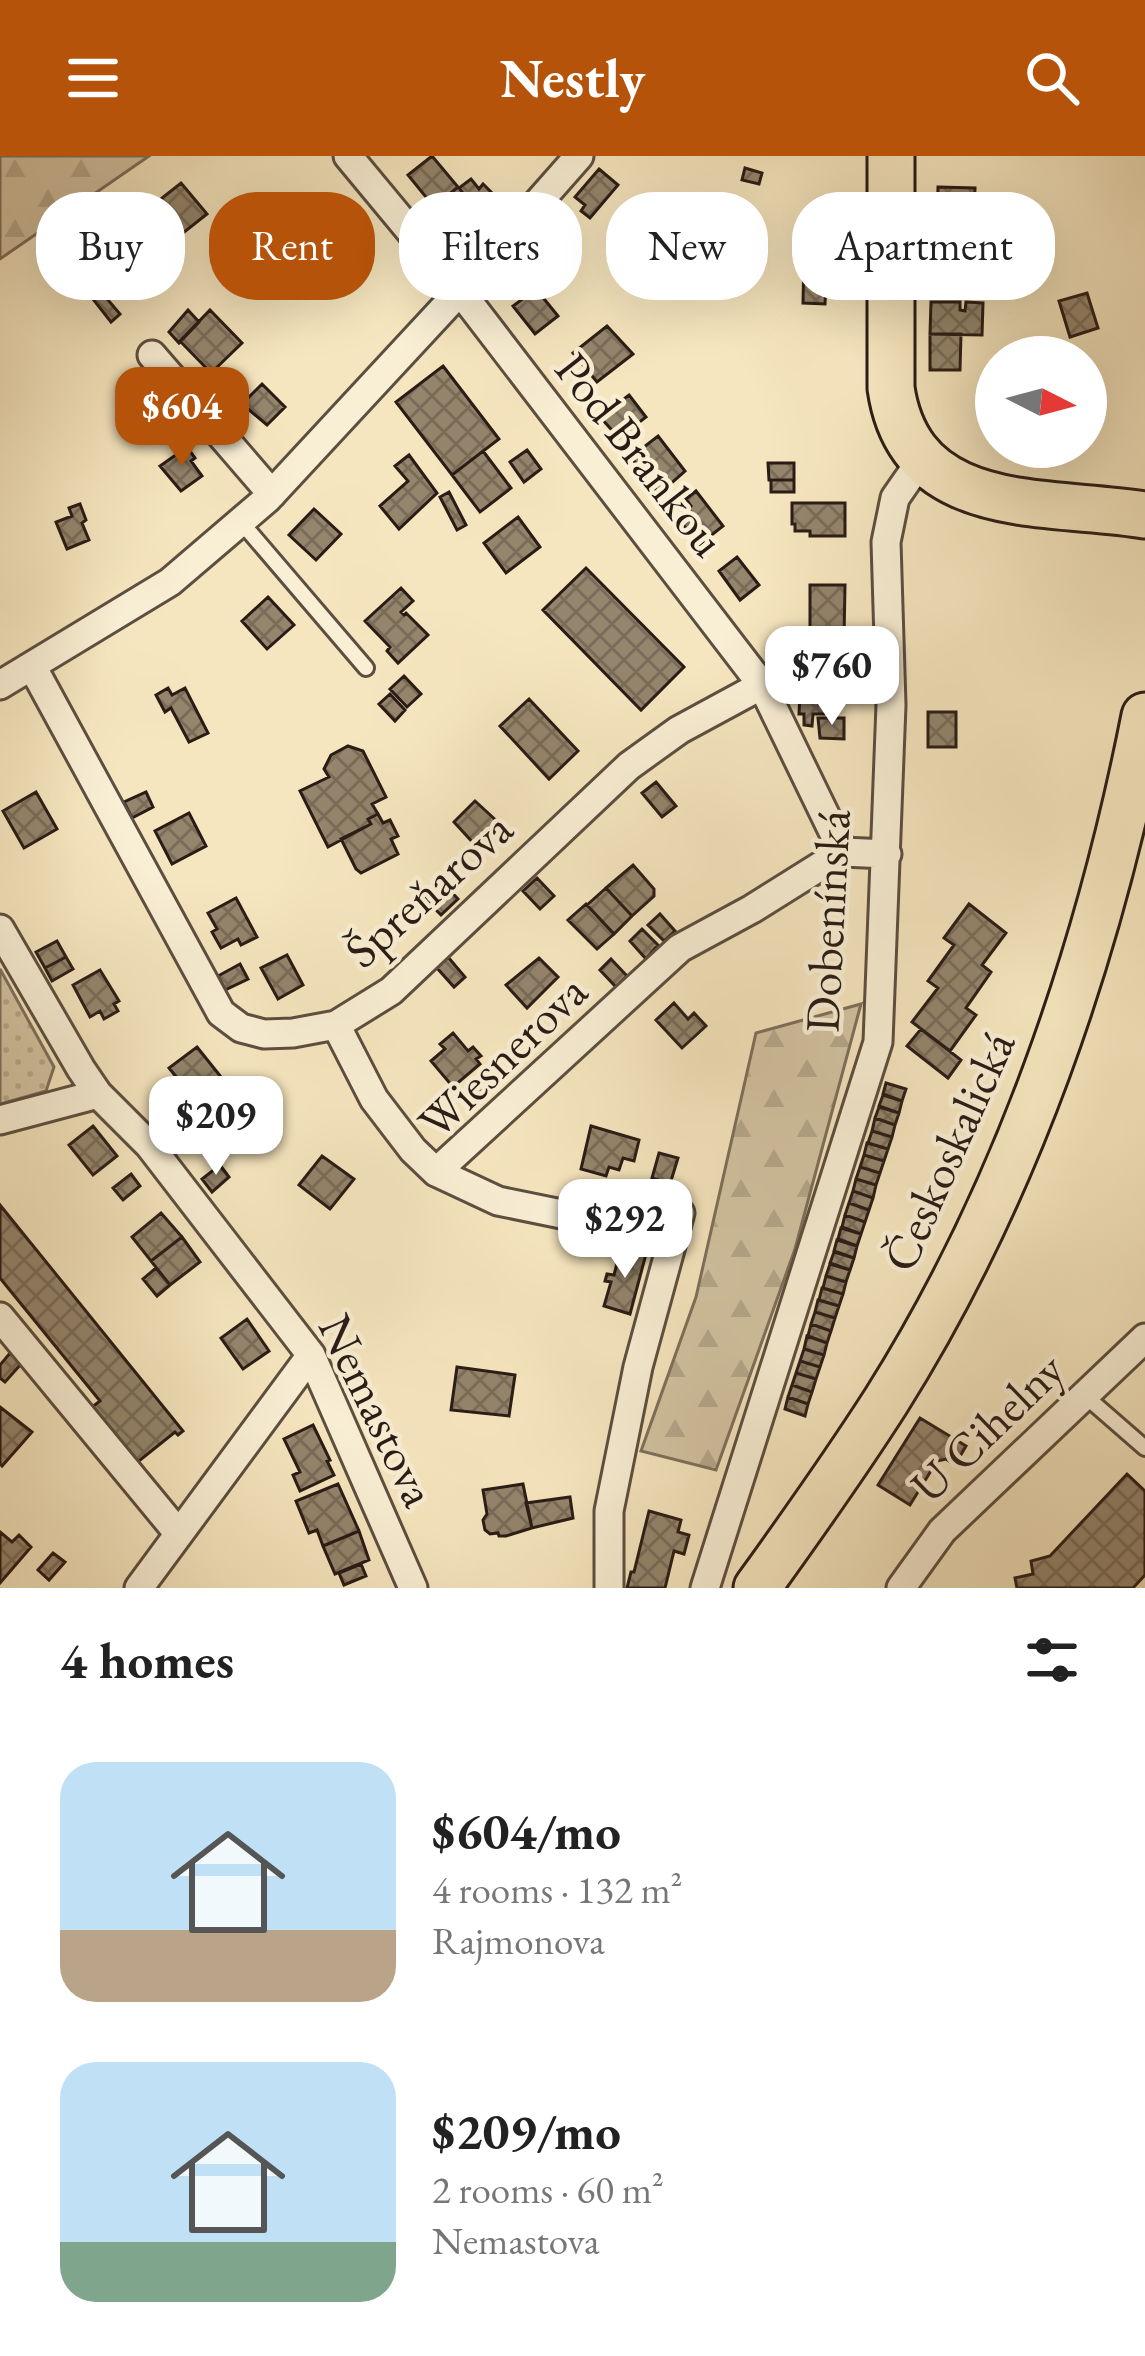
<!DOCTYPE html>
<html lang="en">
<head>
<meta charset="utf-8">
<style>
	:root { --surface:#fff; --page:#f6f6f6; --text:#222; --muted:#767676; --accent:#b45309 }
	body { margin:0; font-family:"EB Garamond",serif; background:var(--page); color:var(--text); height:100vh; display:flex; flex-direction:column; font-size:45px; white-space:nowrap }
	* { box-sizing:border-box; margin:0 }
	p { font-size:39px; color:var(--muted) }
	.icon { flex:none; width:66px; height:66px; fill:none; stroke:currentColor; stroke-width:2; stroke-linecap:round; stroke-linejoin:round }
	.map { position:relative; height:1432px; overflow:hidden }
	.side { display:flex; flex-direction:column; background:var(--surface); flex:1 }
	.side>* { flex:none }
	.banner { position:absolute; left:36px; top:36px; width:1074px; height:108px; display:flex; gap:24px }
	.needle { width:78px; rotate:96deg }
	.controls { position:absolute; left:975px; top:180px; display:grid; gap:24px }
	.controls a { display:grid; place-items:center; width:132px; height:132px; border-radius:50%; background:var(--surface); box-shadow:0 12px 48px #0002; font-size:60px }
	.price { position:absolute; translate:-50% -102px; padding:0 27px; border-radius:24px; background:#fff; color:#222; font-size:39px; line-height:78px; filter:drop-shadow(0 3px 6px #0008) }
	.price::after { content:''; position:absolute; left:50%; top:72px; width:36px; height:27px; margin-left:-18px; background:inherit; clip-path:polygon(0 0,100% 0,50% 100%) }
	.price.selected { background:var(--accent); color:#fff }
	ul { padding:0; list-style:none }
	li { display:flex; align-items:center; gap:36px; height:300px; padding:0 60px }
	li span { display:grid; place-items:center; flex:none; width:336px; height:240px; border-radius:36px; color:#555 }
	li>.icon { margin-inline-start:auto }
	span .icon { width:144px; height:144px; fill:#fffc; stroke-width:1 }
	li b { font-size:51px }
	h2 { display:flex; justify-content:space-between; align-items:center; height:144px; padding:0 60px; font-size:51px }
	.pill { padding:0 42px; border-radius:48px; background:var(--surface); box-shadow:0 12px 48px #0002; font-size:42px; line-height:108px }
	.pill.selected { background:var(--accent); color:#fff }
	header { display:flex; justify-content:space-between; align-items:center; height:156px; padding:0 60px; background:var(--accent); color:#fff; font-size:54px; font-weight:700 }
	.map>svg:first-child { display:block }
	.forest { fill:url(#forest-firs); stroke:#7e6f5c; stroke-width:3 }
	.park { fill:url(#park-dots); stroke:#7e6f5c; stroke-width:3 }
	.building { fill:url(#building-cross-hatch); stroke:#291b15; stroke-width:3 }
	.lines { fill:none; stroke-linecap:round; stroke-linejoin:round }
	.service-casing { stroke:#5c4e40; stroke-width:20 }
	.minor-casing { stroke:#5c4e40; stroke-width:33 }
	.primary-casing { stroke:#291b15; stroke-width:51 }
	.service { stroke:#f9efd5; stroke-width:14 }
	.minor { stroke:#f9efd5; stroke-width:27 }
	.primary { stroke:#f6e6bf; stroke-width:45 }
	.labels { text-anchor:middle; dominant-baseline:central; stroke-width:9; stroke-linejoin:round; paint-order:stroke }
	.street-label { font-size:48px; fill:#291b15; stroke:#f9efd5 }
</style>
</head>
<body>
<header><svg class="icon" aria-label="menu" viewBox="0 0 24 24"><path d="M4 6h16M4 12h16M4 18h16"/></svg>Nestly<svg class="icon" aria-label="search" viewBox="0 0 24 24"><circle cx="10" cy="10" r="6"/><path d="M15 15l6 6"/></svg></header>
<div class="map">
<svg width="1145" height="1432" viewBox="0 0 1145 1432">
	<defs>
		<pattern id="forest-firs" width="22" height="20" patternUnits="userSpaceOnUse" patternTransform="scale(3)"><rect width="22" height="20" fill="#d3c3a2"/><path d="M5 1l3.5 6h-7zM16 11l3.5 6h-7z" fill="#b5a78b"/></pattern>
		<pattern id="park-dots" width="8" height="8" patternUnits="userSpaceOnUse" patternTransform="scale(3)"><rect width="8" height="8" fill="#d3c3a2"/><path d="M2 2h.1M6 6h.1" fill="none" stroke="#b5a78b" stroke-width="1.8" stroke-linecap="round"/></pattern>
		<pattern id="building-cross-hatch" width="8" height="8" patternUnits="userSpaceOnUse" patternTransform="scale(3)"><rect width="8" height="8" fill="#94856d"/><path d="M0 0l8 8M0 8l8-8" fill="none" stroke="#796c58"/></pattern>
	</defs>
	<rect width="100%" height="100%" fill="#f6e6bf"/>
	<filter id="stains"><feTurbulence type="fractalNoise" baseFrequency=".00167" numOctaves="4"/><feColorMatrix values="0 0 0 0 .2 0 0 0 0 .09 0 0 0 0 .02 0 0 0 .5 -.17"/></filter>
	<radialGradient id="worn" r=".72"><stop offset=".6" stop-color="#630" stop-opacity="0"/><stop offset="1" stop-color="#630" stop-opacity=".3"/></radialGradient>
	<!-- forest -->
	<path class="forest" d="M0,0h149l-149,103z
		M861,848l-66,245 -79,221 -75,-19 55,-154 60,-264z"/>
	<!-- park -->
	<path class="park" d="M0,813l54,98 -8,24 -46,13z"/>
	<!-- building -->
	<path class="building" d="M432,0l26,31 -24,20 -26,-32z
		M745,12l17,5 -3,11 -17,-4z
		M599,13l19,16 -28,33 -9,-7 4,-6 -10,-8z
		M471,23l8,10 4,-5 11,11 -18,15 -17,-22z
		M181,27l26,31 -29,23 -12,-14 -6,5 -5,-7 6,-5 -9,-10z
		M458,31l18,22 -24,20 -18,-22z
		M938,31l37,1 -1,38 -37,-1z
		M134,85l26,32 -21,18 -24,-33z
		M804,100l18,2 5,4 -2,42 -22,-1z
		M97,131l23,27 -9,8 -22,-28z
		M536,133l22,27 -23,18 -22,-28z
		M1087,137l11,35 -28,9 -11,-36z
		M931,146h29v8l5,1 1,-9 17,1 -1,32 -52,-1z
		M188,154l11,12 -20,21 -10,-11z
		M210,154l32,33 -31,30 -31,-32z
		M607,170l26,28 -36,28 -24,-29z
		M930,178h31l-1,36h-30z
		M443,210l56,73 -47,36 -56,-73z
		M262,228l23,23 -18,18 -25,-21z
		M629,239l17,22 -27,21 -19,-21z
		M658,280l27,35 -26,23 -28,-37z
		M187,291l8,11 -4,3 11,15 -21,15 -21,-25z
		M527,294l14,19 -17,13 -14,-20z
		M483,295l28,37 -31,24 -28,-37z
		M409,299l28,38 -38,36 -19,-23 28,-25 -13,-15z
		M768,307h26v17h-25z
		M771,324h23v12h-23z
		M696,335l27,35 -24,19 -22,-28 14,-11 -5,-7z
		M449,336l17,33 -9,5 -17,-33z
		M792,347h53v33h-35v-5h-15v-7h-3z
		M80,348l6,16 -4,3 7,17 -22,9 -11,-27 16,-6 -3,-8z
		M314,353l27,25 -25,26 -27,-25z
		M518,361l22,30 -34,26 -22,-30z
		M737,401l22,28 -19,15 -21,-29z
		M586,412l98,99 -43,43 -98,-100z
		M810,429h35l-1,54 -34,-1z
		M401,432l12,13 -12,11 3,3 2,-2 22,22 -30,28 -11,-12 3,-4 -25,-26z
		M268,441l26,28 -27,24 -25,-28z
		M404,520l17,18 -14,13 -17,-18z
		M168,532l4,7 13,-7 23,45 -19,9 -18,-34 -6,4 -9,-17z
		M800,537l29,1 -1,20h-15l-1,12 -8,-1v-11h-5z
		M390,538l15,16 -10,11 -16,-17z
		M529,543l49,52 -29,28 -49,-53z
		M928,556h28v35h-28z
		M818,562h26v21l-24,-1z
		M348,590l15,5 23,46 -14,7 6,10 -10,5 3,5 -43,23 -28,-56 29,-14 -5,-8 7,-14z
		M656,626l20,24 -14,11 -20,-24z
		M36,636l21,37 -33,19 -21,-37z
		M146,636l7,15 -21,11 -8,-16z
		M475,645l25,23 -2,3 7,7 -11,10 -7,-7 -10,10 -23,-25z
		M189,657l17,33 -34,18 -17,-33z
		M378,658l5,9 7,-3 8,16 -7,3 7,15 -37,19 -5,-4 -15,-30 30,-15 -3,-5z
		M633,709l21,24v7l-22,20 -26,-28z
		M537,722l17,18 -14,13 -17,-18z
		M442,726l16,17 -17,16 -16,-16z
		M606,732l26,28 -18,18 -27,-29z
		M236,742l21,39 -16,8 -3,-6 -17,9 -9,-16 5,-3 -9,-16z
		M586,748l28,30 -17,15 -29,-29z
		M969,748l37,29 -24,32 9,7 -25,36 10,7 -26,36 -38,-29 26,-34 -10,-7 26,-36 -10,-7z
		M660,758l15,17 -11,10 -16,-16z
		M642,773l16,16 -12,14 -16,-18z
		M57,785l9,16 -21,11 -9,-16z
		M287,799l16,30 -25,14 -17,-31z
		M66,801l7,12 -21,12 -7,-13z
		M448,801l17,20 -11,10 -17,-19z
		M539,802l19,19 -31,31 -21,-23z
		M611,803l16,17 -11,11 -16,-17z
		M240,808l8,15 -23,11 -7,-14z
		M100,814l19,31 -5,3 4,7 -14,8 -4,-8 -10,6 -17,-32z
		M674,847l14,16 6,-6 12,13 -24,22 -26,-28z
		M921,873l40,31 -13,18 -41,-32z
		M453,877l15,18 5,-4 8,9 -5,3 4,5 -27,23 -22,-26 14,-12 -5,-5z
		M197,891l32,40 -10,7 -3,-4 -18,14 -29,-36z
		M496,914l7,8 -31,27 -6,-8z
		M886,927l20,6 -4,12 -19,-7z
		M883,939l19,6 -3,12 -20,-7z
		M879,951l20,6 -4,12 -20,-7z
		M875,962l20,7 -3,12 -20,-6z
		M93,970l24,30 -24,19 -24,-30z
		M591,970l48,14 -5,21 -11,-3 -4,12 -10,-3 -3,9 -25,-7z
		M872,975l20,6 -4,12 -20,-6z
		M867,987l21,6 -4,12 -20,-6z
		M659,997l19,5 -8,26 -18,-6z
		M864,999l20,6 -4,12 -20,-6z
		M322,1000l32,23 -24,30 -31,-24z
		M220,1009l9,12 -17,15 -10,-13z
		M860,1011l20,6 -4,12 -20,-6z
		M131,1018l9,12 -17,14 -10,-12z
		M856,1023l20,6 -3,13 -20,-7z
		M853,1035l20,7 -4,12 -20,-7z
		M849,1047l20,7 -4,12 -20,-7z
		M0,1049l183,226 -5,4 -3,-3 -46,37 -45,-56 16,-12 -100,-123z
		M161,1057l21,24 -31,24 -19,-24z
		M845,1059l20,7 -4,12 -19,-7z
		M841,1072l20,6 -4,12 -19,-7z
		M182,1081l18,25 -30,23 -19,-24z
		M837,1084l20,6 -3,12 -20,-7z
		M621,1092l25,6 -16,60 -26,-8 7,-24 -6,-1 2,-7 7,1z
		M834,1096l20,6 -4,12 -20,-7z
		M830,1108l20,6 -4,12 -20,-6z
		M156,1112l14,17 -13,11 -14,-17z
		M826,1120l20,6 -3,12 -20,-6z
		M822,1132l21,6 -4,12 -20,-6z
		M818,1144l21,6 -4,12 -20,-6z
		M815,1156l20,6 -4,13 -20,-7z
		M247,1163l22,32 -26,18 -22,-31z
		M811,1168l20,7 -4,12 -19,-7z
		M807,1180l20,7 -3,12 -20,-6z
		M804,1193l20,6 -4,12 -20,-6z
		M10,1197l12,10 -17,19 -5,-4v-13z
		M800,1205l20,6 -4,12 -20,-6z
		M457,1211l58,8 -6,41 -58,-6z
		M796,1217l20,6 -4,13 -20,-7z
		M792,1229l20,7 -4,12 -20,-7z
		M788,1241l20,7 -3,12 -20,-7z
		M0,1251l32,25 -30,34 -2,-2z
		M920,1262l46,28 -11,19 -9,-6 -9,2 -27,44 -32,-20z
		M313,1269l17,35 -3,1 7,14 -34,16 -7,-16 7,-3 -16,-33z
		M1127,1318l18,17v84l-12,13h-116l-2,-10 18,-4 -2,-13 19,-5z
		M338,1328l21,47 -36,15 -6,-16 -8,3 -13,-32z
		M523,1328l9,44 -26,8h-7l-1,-3 -8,1 -5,-4 -2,-10 4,-6 -4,-24z
		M570,1341l3,21 -41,10 -6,-25z
		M649,1355l32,9 -3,12 11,3 -5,19 -10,-3 -9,37h-38l4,-16h3z
		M359,1375l10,29 -34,14 -12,-28z
		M0,1376l12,10 7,-7 12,12 -31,36z
		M53,1397l12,9 -16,18 -11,-10z
		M361,1408l5,12 -22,9 -5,-12z"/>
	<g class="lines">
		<!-- service casing -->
		<g class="service-casing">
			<path id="service" d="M242,367l124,145
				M1083,1238l62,54"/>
		</g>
		<!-- minor casing -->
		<g class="minor-casing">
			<path id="minor" d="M348,0l112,135 302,394 81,167 44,2
				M152,199l120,139
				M32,510l189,347 20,15 23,6 29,-1 43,-8 55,-34 238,-225 50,-36 83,-45
				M0,529l170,-103 97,-83 193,-208 119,-135
				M0,773l81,140 17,25 51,51 162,210 102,233
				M336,869l38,74 39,51 23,22 62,29 83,17 99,-5 -42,154 -29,144v77
				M0,964l98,-26
				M436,1016l244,-224 72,-39 91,-57
				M0,1161l179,217
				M139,1432l172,-233
				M705,1432l173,-546 13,-337 -5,-163 9,-44 27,-39
				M901,1432l41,-57 203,-193"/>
		</g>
		<!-- primary casing -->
		<g class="primary-casing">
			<path id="primary" d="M891,0v232c19,131 155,111 254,127
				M757,1432c44,-61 88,-123 129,-187 130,-206 212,-446 259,-685"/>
		</g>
		<!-- service -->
		<use href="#service" class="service"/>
		<!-- minor -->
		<use href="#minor" class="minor"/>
		<!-- primary -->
		<use href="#primary" class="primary"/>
	</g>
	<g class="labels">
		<!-- street labels -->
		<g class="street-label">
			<text transform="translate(641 298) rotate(52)">Pod Brankou</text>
			<text transform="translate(428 733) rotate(-42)">Špreňarova</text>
			<text transform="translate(827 765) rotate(-87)">Dobenínská</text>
			<text transform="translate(502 900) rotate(-44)">Wiesnerova</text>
			<text transform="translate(948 995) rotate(-66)">Českoskalická</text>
			<text transform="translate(378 1254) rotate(64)">Nemastova</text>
			<text transform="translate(987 1271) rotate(-44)">U Cihelny</text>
		</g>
	</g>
	<rect width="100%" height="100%" filter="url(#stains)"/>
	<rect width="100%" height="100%" fill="url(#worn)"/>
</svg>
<div class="controls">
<a><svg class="needle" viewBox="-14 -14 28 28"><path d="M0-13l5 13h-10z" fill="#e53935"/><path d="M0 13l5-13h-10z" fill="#767676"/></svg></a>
</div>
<b class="price selected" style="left:182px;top:313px">$604</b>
<b class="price" style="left:832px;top:572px">$760</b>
<b class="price" style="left:216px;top:1022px">$209</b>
<b class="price" style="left:625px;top:1125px">$292</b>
<div class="banner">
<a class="pill">Buy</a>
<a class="pill selected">Rent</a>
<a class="pill">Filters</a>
<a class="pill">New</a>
<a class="pill">Apartment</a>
</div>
</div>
<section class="side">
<h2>4 homes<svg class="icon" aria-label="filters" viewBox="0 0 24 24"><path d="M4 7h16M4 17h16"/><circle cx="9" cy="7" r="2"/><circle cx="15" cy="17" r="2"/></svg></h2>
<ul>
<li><span style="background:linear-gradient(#bfe0f5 70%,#b9a48a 0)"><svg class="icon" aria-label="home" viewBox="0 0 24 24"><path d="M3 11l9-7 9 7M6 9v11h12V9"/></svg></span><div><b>$604/mo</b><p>4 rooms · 132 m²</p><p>Rajmonova</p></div></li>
<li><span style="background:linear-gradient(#bfe0f5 75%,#7fa58c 0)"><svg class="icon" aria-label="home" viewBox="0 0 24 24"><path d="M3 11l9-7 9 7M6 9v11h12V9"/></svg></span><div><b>$209/mo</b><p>2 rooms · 60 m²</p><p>Nemastova</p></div></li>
</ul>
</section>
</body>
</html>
